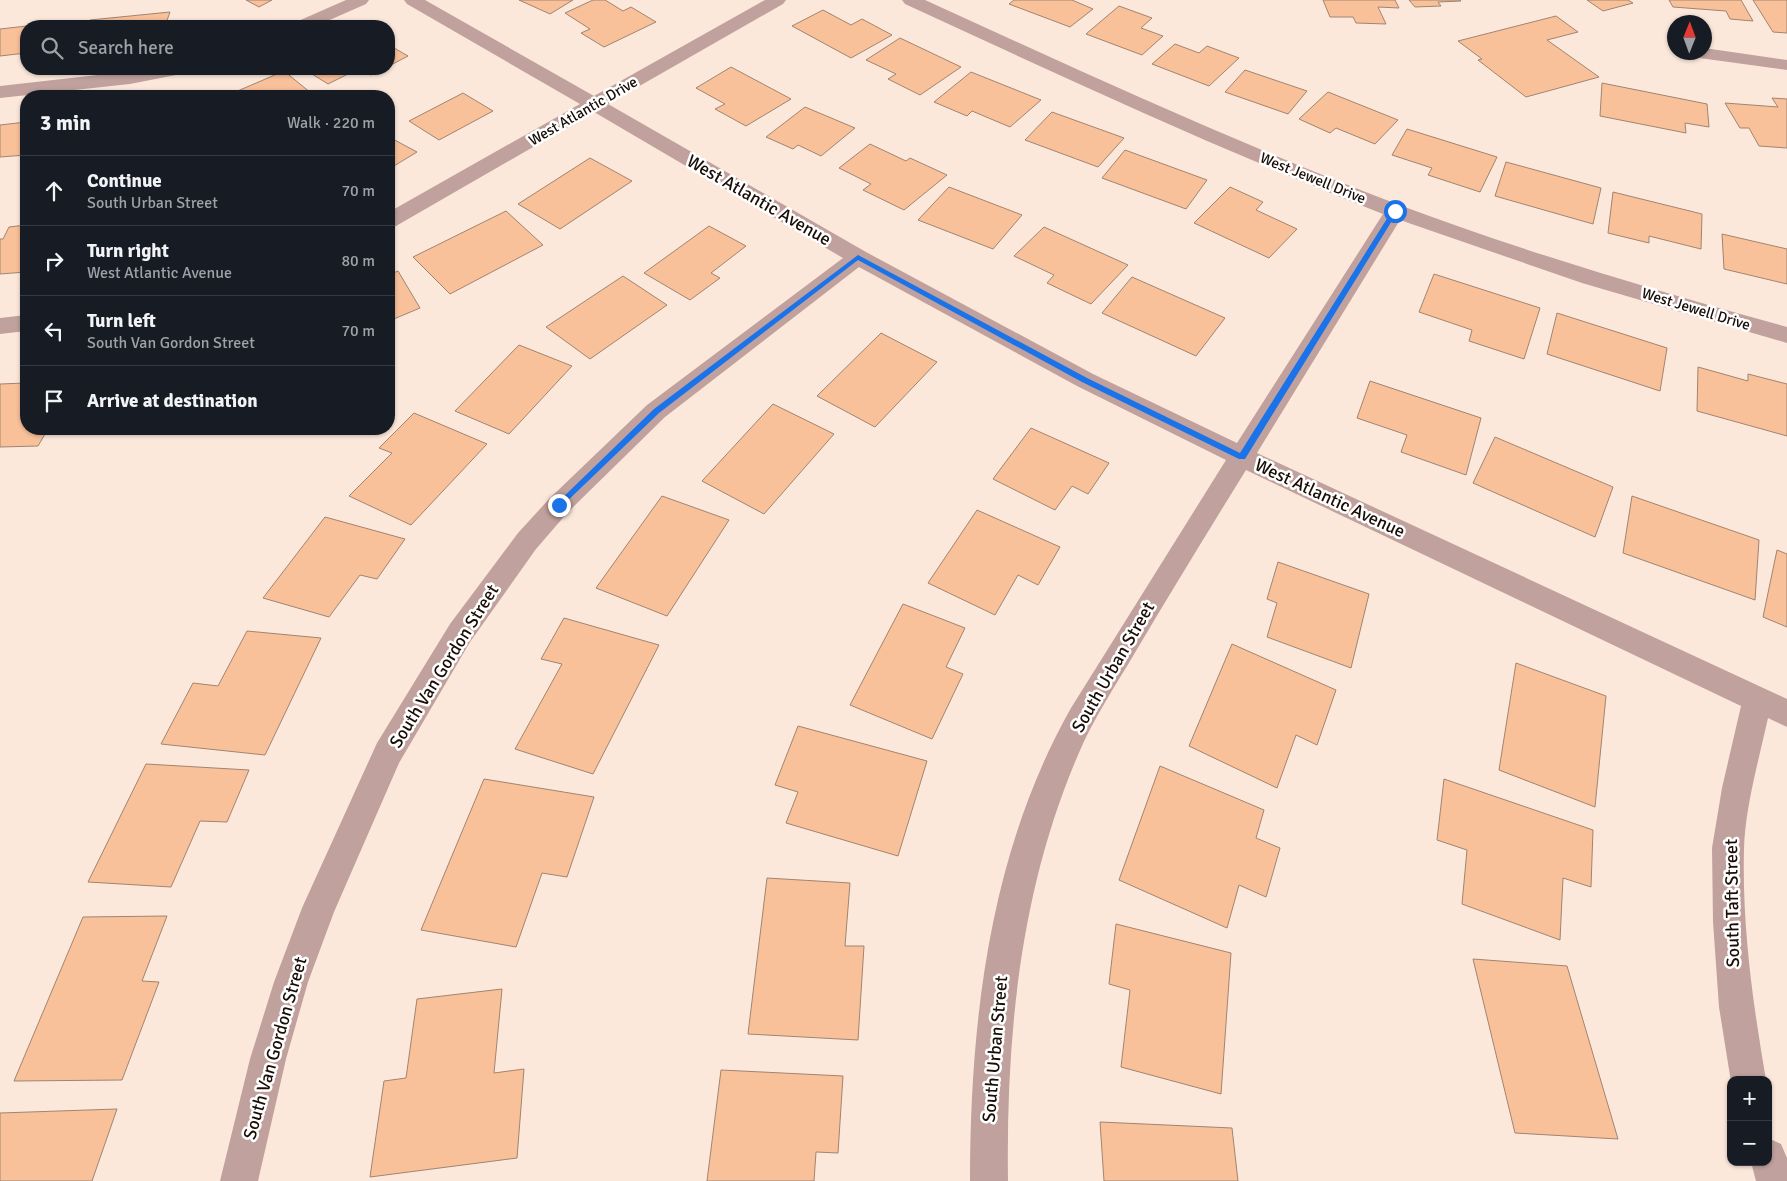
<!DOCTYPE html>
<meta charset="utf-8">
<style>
body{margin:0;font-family:Signika,sans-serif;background:#242831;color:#f1f3f6}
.controls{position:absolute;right:15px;bottom:15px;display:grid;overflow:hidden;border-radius:10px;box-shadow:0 1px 4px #0004}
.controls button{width:45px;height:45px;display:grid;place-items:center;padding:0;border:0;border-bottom:1px solid #363941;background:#171b24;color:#f1f3f6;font:25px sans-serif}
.compass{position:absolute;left:1667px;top:15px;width:45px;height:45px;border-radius:50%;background:#171b24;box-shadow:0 1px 4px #0004;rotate:1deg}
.stop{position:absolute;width:15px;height:15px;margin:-11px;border:4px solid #1a73e8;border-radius:50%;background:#fff}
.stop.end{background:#1a73e8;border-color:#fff;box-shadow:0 1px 5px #0008}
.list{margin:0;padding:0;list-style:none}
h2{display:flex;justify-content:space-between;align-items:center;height:65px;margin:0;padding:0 20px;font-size:21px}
h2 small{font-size:16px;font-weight:400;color:#9ea1a6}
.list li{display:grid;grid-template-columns:32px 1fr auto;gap:15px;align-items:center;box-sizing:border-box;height:70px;padding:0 20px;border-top:1px solid #363941}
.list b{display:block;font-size:19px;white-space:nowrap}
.list p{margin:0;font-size:16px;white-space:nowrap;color:#9ea1a6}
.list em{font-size:16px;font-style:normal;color:#9ea1a6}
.icon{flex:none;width:28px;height:28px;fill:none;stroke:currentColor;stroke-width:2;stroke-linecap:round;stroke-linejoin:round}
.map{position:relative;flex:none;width:1787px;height:1181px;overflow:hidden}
.search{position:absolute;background:#171b24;box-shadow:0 1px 4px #0004;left:20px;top:20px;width:375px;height:55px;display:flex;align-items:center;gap:12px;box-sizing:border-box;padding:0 18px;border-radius:20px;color:#9ea1a6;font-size:19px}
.panel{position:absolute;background:#171b24;box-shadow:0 1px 4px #0004;left:20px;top:90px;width:375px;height:345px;border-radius:20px}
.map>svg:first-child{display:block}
.building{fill:#f9c19a;stroke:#a18470}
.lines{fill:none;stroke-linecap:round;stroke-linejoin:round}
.minor{fill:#c0a19d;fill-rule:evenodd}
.route{fill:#1a73e8}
.labels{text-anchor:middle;stroke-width:5;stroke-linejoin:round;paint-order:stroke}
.far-street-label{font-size:15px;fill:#180e07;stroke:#fff}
.street-label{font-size:18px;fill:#180e07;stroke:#fff}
</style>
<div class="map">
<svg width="1787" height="1181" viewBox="0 0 1787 1181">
<rect width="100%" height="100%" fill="#fce8db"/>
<g class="building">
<polygon points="246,0 272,0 259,7"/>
<polygon points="519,0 573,0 550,14"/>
<polygon points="593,0 605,0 623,11 631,7 656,22 604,47 581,33 590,29 565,13"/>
<polygon points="1014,0 1072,0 1093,9 1070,27 1009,4"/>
<polygon points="1323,0 1395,0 1399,8 1378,7 1386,24 1356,23 1353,17 1330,17"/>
<polygon points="1409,0 1460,0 1461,1 1438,2 1441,6 1415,7"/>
<polygon points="1587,0 1628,0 1633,3 1603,11"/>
<polygon points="1669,0 1741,0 1753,21 1730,19 1726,11 1673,7"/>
<polygon points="1753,0 1787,0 1787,33 1773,32"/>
<polygon points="1119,6 1152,18 1141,28 1163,36 1142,55 1086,34"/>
<polygon points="823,10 851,25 862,19 892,35 851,58 792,26"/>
<polygon points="170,12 165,26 87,26 90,20"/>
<polygon points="1556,16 1578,32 1547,40 1599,77 1526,97 1478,60 1482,59 1458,41"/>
<polygon points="63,22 61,26 26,26 26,53 0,56 0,29"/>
<polygon points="900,38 961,67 920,95 888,79 896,74 866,60"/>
<polygon points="1175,44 1199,53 1207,46 1239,58 1209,86 1152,64"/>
<polygon points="389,45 408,56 389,66"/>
<polygon points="731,67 791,99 746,126 715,109 725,104 696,88"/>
<polygon points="304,69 358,69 328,84"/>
<polygon points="360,69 383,69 371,75"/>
<polygon points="1245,70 1307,91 1288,114 1225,92"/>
<polygon points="284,71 311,93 303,96 226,96"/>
<polygon points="971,72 1041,100 1010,127 972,111 967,116 934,102"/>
<polygon points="1602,83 1707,104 1709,127 1685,123 1686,133 1600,116"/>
<polygon points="1328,92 1398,120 1375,144 1336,128 1330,133 1299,119"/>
<polygon points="463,93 493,111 439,140 409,121"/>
<polygon points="1772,98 1787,99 1787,148 1759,146 1749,128 1740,128 1725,103 1778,107"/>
<polygon points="805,107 855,128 821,156 798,145 793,149 766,137"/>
<polygon points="1052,112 1124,138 1098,167 1025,140"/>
<polygon points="26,122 26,155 0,157 0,125"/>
<polygon points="1407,129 1497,157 1480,192 1428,175 1432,168 1392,155"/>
<polygon points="389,137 417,152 389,169"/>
<polygon points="870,144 906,161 910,158 947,175 904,210 863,190 871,184 839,168"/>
<polygon points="1125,150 1207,180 1186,209 1102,178"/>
<polygon points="590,158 632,181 560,229 518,204"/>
<polygon points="1506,162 1601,188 1593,224 1495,196"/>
<polygon points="949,187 1022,215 993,249 918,220"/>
<polygon points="1230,187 1263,202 1256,210 1297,229 1269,258 1194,223"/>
<polygon points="1613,192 1702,214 1701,249 1649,236 1649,243 1608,233"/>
<polygon points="506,211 543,245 450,294 413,257"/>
<polygon points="26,225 26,272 0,274 0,239 3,239 9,227"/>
<polygon points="709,226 746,246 711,273 720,278 690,300 644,273"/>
<polygon points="1044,227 1128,265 1091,304 1047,283 1054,275 1014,256"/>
<polygon points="1722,234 1787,249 1787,284 1724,269"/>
<polygon points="398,271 420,308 389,321 389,275"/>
<polygon points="1434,274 1540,308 1524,359 1469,341 1472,330 1419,312"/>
<polygon points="623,276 667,305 590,359 546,327"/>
<polygon points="1132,277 1225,318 1196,356 1102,313"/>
<polygon points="1557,313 1667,348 1660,391 1547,354"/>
<polygon points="881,333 937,362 875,427 817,396"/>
<polygon points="519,345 572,366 509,434 455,411"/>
<polygon points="1698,367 1748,381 1748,374 1787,384 1787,436 1697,411"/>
<polygon points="1370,381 1481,418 1466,475 1401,452 1407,435 1357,418"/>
<polygon points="26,383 26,409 24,413 26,413 26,429 48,429 38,446 0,447 0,384"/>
<polygon points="773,404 834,434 764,514 702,481"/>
<polygon points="414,413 487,444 411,525 349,496 392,453 379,448"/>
<polygon points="1031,428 1109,463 1088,494 1072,486 1055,510 993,479"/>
<polygon points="1495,437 1613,487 1595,537 1473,483"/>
<polygon points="662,496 729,520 667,616 596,588"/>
<polygon points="1632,496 1759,540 1755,600 1623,553"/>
<polygon points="977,510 1060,547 1038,585 1018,575 995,615 928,583"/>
<polygon points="325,517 405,539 377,579 360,575 329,617 263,598"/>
<polygon points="1777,550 1787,554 1787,627 1763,617"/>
<polygon points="1278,562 1369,594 1351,668 1267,637 1277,603 1267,599"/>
<polygon points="903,604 965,628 946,667 963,674 932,739 850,705"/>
<polygon points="564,618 659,645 593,774 515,749 562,664 541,659"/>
<polygon points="247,631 321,638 265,755 161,744 193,683 218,686"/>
<polygon points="1232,644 1336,690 1317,745 1296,735 1277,788 1189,746"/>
<polygon points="1516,663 1606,696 1595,807 1499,770"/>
<polygon points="798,726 927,761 898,856 786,823 798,792 775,785"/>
<polygon points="146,764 249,770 227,822 200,821 171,887 88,882"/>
<polygon points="1160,766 1264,810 1256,838 1280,848 1266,897 1239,885 1227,928 1119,880"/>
<polygon points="484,779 594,797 567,877 542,873 516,947 421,930"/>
<polygon points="1444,779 1593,830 1591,887 1563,878 1560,940 1462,904 1467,850 1437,840"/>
<polygon points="767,878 850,883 845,946 864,946 858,1040 748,1034"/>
<polygon points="167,916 142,981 159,982 122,1080 14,1081 83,917"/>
<polygon points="1116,924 1231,953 1221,1094 1121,1067 1130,990 1109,984"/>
<polygon points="1473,959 1567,966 1618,1139 1515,1133"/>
<polygon points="502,989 494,1073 524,1069 517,1158 370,1177 384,1081 406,1078 417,999"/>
<polygon points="721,1070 843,1076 838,1153 816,1152 814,1181 707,1181"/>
<polygon points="117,1109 92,1181 0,1181 0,1113"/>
<polygon points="1100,1122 1232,1128 1238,1181 1104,1181"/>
</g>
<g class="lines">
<g class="minor">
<polygon points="346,0 369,0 366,4 316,26 293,26 296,22"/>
<path d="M404 0H425L594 96 765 0H786L783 4 608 104 866 252 1093 374 1237 443 1383 214C1221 150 1063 77 905 4L902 0H925C1083 72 1240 145 1402 206 1528 253 1657 291 1787 327V343L1582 283 1400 220 1257 453 1787 699V727L1768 718C1759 759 1745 808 1744 849 1742 926 1753 1004 1766 1080H1731V1082L1719 1007 1713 922 1712 848 1722 788 1741 706 1246 470C1209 530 1172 590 1136 651 1116 685 1093 719 1078 755 1020 890 1006 1036 1008 1181H970C970 1020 990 851 1071 708L1226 460 1077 386 859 267 665 417 568 512 536 549 470 642 399 763 334 912 308 982 286 1059 258 1181H220L250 1059 274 982 302 908 377 743 450 624 518 533 550 498 647 405 843 258 594 112 396 226 389 228V212L580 104 407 4Z"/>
<polygon points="1704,48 1787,60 1787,70 1692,57 1686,56 1683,52 1704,52"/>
<polygon points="151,69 190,69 187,73 181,74 130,84 0,98 0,86"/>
<polygon points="26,315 26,331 0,334 0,318"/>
<polygon points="1768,1138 1781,1144 1787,1158 1787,1181 1756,1181 1751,1162 1768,1162"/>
</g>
</g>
<polygon class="route" points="1393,209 1398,211 1245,459 1239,459 1082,382 858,260 659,413 561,507 556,507 555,505 654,409 858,255 1087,378 1240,453"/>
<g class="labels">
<g class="far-street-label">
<text transform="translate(583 111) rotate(-30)" y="5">West Atlantic Drive</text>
<text transform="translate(1313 178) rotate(22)" y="5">West Jewell Drive</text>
<text transform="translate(1696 309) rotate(17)" y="5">West Jewell Drive</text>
</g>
<g class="street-label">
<text transform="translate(759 200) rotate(30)" y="6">West Atlantic Avenue</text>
<text transform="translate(1330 498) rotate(25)" y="6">West Atlantic Avenue</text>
<text transform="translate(444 666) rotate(-58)" y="6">South Van Gordon Street</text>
<text transform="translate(1113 667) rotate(-60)" y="6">South Urban Street</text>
<text transform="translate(1732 903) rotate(-91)" y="6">South Taft Street</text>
<text transform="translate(275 1048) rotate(-74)" y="6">South Van Gordon Street</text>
<text transform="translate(995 1049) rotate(-85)" y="6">South Urban Street</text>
</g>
</g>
</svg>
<div class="controls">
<button>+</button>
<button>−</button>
</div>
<svg class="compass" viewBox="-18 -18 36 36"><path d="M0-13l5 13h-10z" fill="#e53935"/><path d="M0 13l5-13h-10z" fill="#9ea1a6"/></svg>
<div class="stop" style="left:1395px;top:211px"></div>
<div class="stop end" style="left:559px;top:505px"></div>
<div class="search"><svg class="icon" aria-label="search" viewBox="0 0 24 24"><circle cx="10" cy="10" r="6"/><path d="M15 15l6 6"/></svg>Search here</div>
<section class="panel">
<h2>3 min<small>Walk · 220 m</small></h2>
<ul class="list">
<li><svg class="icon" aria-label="ahead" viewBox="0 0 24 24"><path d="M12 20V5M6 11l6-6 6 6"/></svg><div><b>Continue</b><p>South Urban Street</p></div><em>70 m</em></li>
<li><svg class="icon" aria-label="right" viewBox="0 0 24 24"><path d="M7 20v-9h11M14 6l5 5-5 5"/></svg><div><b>Turn right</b><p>West Atlantic Avenue</p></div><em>80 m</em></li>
<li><svg class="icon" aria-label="left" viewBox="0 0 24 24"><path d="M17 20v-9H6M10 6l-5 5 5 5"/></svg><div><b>Turn left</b><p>South Van Gordon Street</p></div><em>70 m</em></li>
<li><svg class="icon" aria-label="arrive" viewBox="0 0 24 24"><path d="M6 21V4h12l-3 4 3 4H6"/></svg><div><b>Arrive at destination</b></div></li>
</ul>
</section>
</div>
